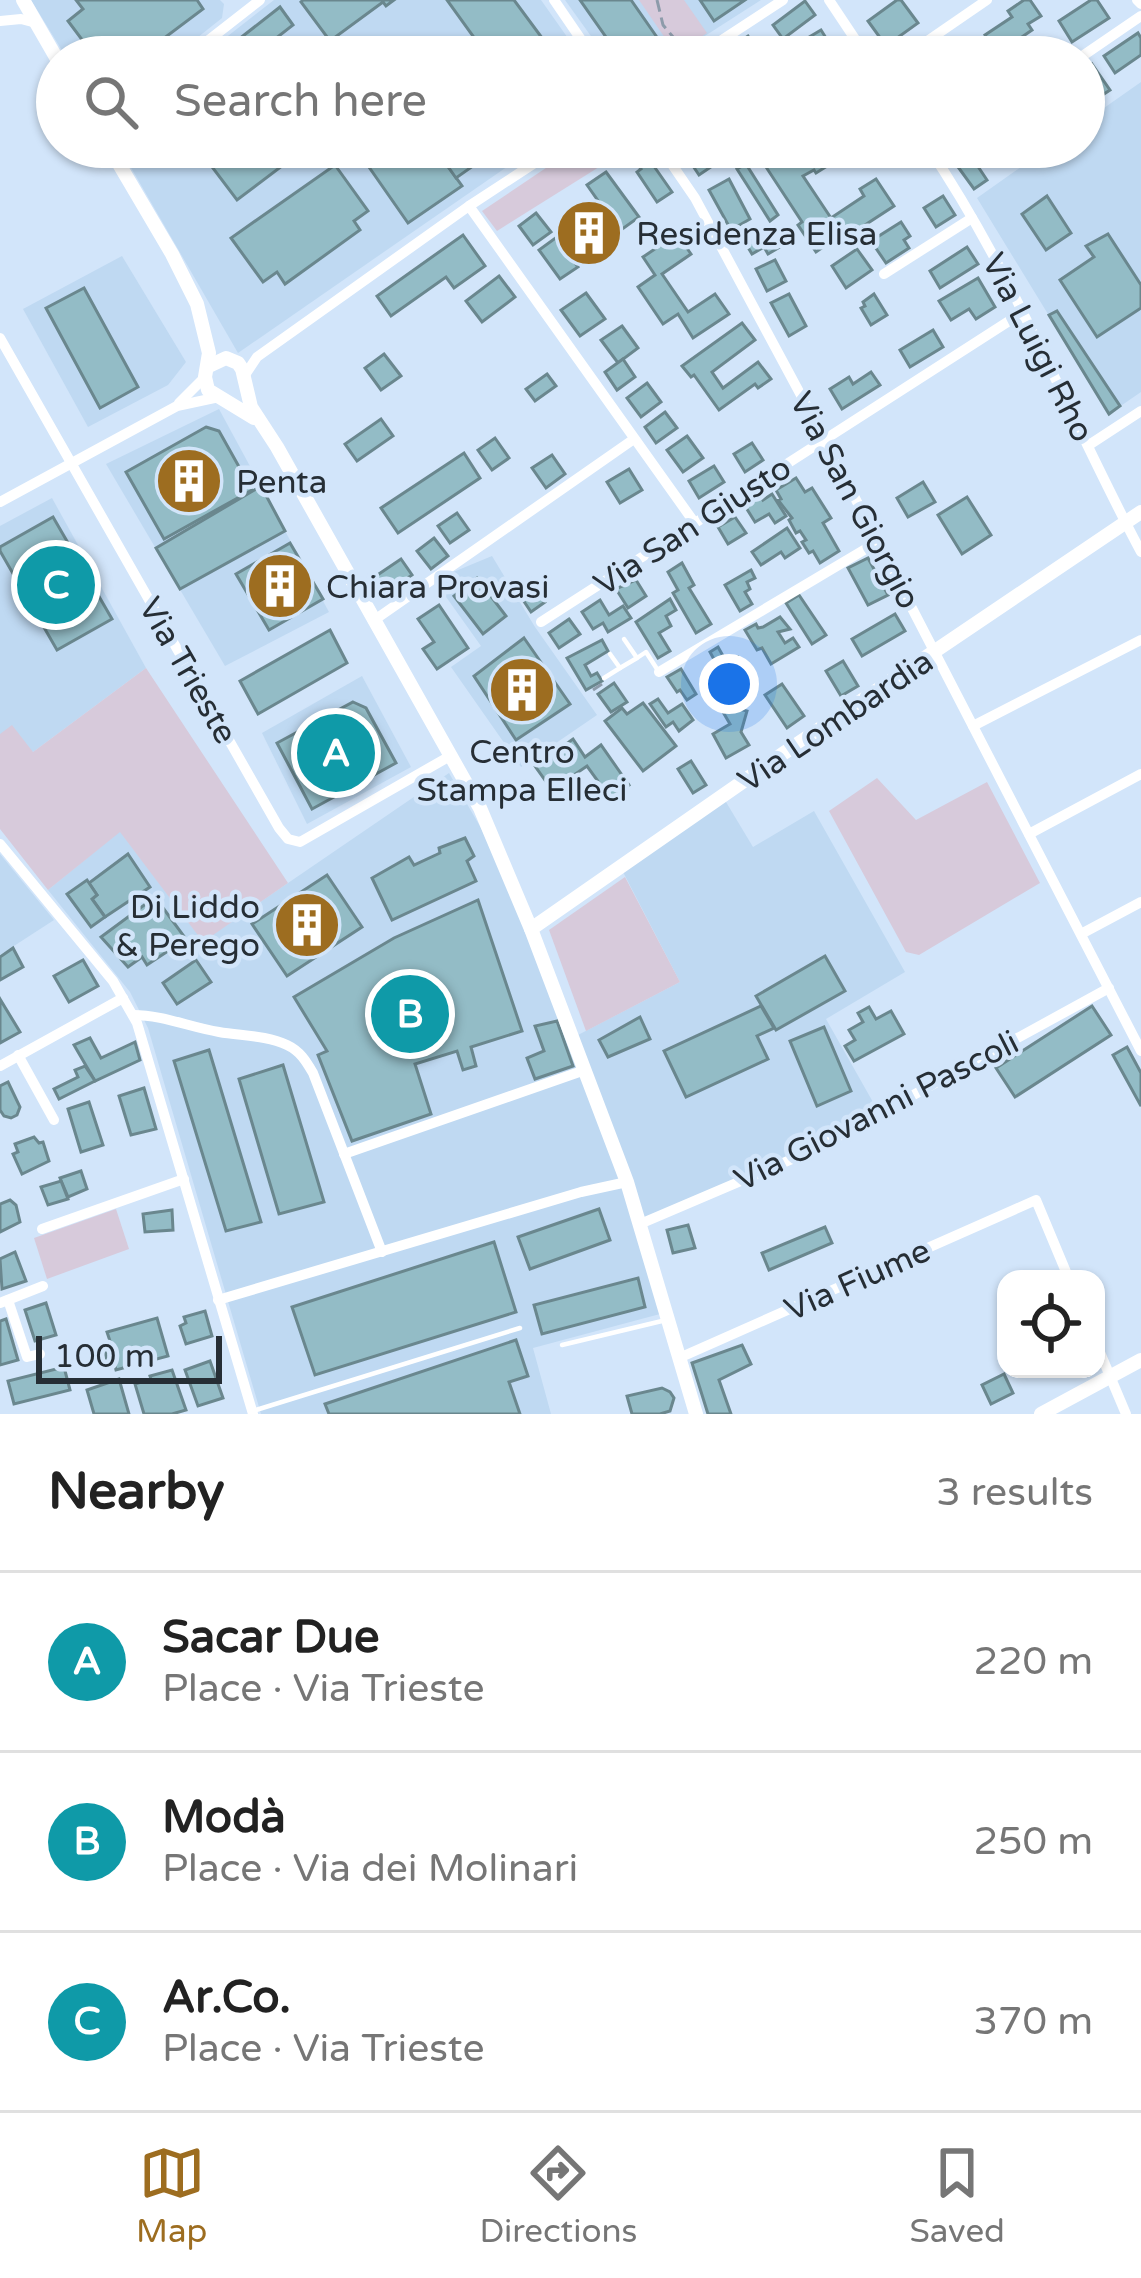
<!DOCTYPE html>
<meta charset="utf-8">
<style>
body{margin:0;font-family:"Varela Round",sans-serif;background:#f2f2f2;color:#222}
.controls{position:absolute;right:36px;bottom:36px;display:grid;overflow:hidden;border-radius:24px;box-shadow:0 3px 9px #0004}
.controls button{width:108px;height:108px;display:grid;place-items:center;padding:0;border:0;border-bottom:3px solid #e0e0e0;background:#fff;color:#222;font:60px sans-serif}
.scale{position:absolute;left:36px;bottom:30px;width:186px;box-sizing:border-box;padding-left:12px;border:6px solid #262e35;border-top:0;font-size:33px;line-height:42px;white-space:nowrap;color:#262e35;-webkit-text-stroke:9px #d2e5fa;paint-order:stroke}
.you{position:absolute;left:729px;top:684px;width:42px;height:42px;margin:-30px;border:9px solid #fff;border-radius:50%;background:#1a73e8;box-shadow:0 0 0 18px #1a73e833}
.badge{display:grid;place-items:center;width:78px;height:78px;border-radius:50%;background:#9d6d20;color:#fff;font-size:39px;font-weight:700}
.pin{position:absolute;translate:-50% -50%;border:6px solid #fff;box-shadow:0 3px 12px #0006}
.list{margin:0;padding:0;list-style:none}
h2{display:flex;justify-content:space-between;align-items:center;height:156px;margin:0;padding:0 48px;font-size:51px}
h2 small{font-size:39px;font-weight:400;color:#767676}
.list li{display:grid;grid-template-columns:78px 1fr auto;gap:36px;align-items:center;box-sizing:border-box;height:180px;padding:0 48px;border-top:3px solid #e0e0e0}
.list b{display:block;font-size:45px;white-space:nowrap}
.list p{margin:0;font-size:39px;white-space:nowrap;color:#767676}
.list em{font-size:39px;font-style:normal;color:#767676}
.icon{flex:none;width:66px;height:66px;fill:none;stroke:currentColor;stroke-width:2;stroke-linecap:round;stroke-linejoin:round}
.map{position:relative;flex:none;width:1141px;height:1414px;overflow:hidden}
.search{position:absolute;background:#fff;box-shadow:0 3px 9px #0004;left:36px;right:36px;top:36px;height:132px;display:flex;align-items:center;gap:30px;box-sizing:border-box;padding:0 42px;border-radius:66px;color:#767676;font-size:45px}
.sheet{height:696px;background:#fff}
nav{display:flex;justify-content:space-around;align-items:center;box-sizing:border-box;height:168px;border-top:3px solid #e0e0e0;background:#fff;font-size:33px;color:#767676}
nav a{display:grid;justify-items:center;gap:6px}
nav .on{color:#9d6d20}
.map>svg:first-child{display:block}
.built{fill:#bfd9f2}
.green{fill:#d7cadb}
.building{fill:#93bcc6;stroke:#6a878e;stroke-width:3}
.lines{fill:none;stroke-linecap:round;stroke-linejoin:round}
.path{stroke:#8d9baa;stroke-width:3;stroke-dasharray:12 6;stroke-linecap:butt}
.service{stroke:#fff;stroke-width:4.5}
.minor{stroke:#fff;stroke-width:10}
.tertiary{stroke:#fff;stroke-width:14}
.labels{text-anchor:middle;stroke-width:9;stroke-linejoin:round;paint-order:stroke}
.poi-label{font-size:33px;fill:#262e35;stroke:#d2e5fa;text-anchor:start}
.street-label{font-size:33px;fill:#262e35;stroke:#d2e5fa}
</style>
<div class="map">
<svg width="1141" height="1414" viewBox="0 0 1141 1414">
<rect width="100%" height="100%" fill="#d2e5fa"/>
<g class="built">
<polygon points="31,0 220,0 224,4 222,18 173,57 66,57"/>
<polygon points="274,0 541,0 570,41 550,57 201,57"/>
<polygon points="565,0 761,0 672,57 606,57"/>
<polygon points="1141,82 1141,392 1109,414 977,198 1049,147 1084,147 1084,122"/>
<polygon points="119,147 519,147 524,155 238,353"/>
<polygon points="122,256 186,362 168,385 88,427 23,309"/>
<polygon points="219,409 329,612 225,666 106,464"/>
<polygon points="52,498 146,668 33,752 0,734 0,526"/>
<polygon points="492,556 535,627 597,715 521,767 451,667 481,646 434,580"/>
<polygon points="362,676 411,767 307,824 262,733"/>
<polygon points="449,773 481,828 527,931 621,1179 660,1314 533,1348 551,1414 261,1414 148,1028 130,992 48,890 120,831 203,941"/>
<polygon points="723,797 753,847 814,811 905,972 826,1019 878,1111 809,1148 641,1222 576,1036 680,982 622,870"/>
<polygon points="0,854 54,920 0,955"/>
</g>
<g class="green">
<polygon points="639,0 684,0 707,33 676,54"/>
<polygon points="577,147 631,147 497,231 482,211"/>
<polygon points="146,668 288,883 203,942 120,832 48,890 0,829 0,734 12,725 33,752"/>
<polygon points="877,778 916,820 987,782 1040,883 919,955 906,952 829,811"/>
<polygon points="625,877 680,982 586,1031 549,930"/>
<polygon points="116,1209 129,1249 47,1279 34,1238"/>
</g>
<g class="building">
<polygon points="76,0 197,0 203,9 139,57 95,57 68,21 83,9"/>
<polygon points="303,0 394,0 386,6 383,2 330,41 301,2"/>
<polygon points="447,0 514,0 548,46 533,57 488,57"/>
<polygon points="580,0 631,0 661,43 640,57 620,57"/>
<polygon points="700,0 745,0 714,21"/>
<polygon points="897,0 901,0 918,23 886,46 868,21"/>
<polygon points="1024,0 1030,0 1041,16 1028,24 1032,30 997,54 985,35 1012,17 1008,11"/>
<polygon points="1091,0 1097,0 1109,18 1072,42 1059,21"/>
<polygon points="805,1 815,15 783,39 773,25"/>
<polygon points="280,7 293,25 252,57 216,57"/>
<polygon points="821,30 831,46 813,57 787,57 784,52"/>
<polygon points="1138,33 1141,38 1141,55 1115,73 1104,56"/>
<polygon points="748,36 761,55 734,57 729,49"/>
<polygon points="1092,64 1110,90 1084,107 1084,70"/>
<polygon points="197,147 307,147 237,200"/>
<polygon points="355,147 434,147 462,186 408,223"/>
<polygon points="437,147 485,147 490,154 456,178 435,148"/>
<polygon points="644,147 654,160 651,162 672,192 657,202 637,172 641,169 631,155"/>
<polygon points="809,147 858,147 862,153 845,165 840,158 816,173 814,170 803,176 831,218 864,196 860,189 876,179 894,206 842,240 839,236 816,252 798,225 802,222 766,167 789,151 793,157"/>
<polygon points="713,148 721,160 699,175 691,163"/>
<polygon points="967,150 987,180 974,189 953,160"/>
<polygon points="746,164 778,215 770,221 737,169"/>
<polygon points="335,165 368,211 354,221 360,230 285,284 277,272 263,282 231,238"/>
<polygon points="606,172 639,217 575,263 578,267 560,279 539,250 601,205 587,185"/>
<polygon points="729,179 750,219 731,230 709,190"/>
<polygon points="943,196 955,215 936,227 924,208"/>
<polygon points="1047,196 1071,233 1046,250 1022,214"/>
<polygon points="536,213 551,232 533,245 519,226"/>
<polygon points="901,222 910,236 904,240 909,248 886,263 871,241"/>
<polygon points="776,227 785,244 768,254 764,247 752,254 746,244"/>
<polygon points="677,234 691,254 662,274 688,312 715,294 729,314 693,338 678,314 663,324 638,287 655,275 643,257"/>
<polygon points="1108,234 1141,285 1141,308 1097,337 1060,280 1094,257 1086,246"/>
<polygon points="463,235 485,266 454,288 446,277 391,316 377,296"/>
<polygon points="967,247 978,264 940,288 930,271"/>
<polygon points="857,249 872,270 846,288 832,266"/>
<polygon points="775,260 786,281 767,291 756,269"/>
<polygon points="499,276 515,297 482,322 466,301"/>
<polygon points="978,278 995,307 976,319 969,309 951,320 939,301"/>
<polygon points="84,288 138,387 100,408 46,308"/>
<polygon points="586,293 605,319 580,336 561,310"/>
<polygon points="789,294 806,326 789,336 771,303"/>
<polygon points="874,294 887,315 871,325 861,308 865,306 863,302"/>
<polygon points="1057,311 1120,406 1109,414 1049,315"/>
<polygon points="742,323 755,340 712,372 723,388 758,362 771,379 758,388 755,384 719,410 694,375 691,377 682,366"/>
<polygon points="622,326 638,348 618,363 601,340"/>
<polygon points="933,330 943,347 910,367 900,350"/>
<polygon points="384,354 401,376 381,390 365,368"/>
<polygon points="623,359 635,377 617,390 605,372"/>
<polygon points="871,372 880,385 842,409 830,389 849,377 853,384"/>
<polygon points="547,374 556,386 535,401 526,389"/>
<polygon points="647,383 661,402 641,417 627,398"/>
<polygon points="665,412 677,428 656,443 645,427"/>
<polygon points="381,419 393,436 357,461 345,444"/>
<polygon points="206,427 219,431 252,490 164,539 126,472"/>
<polygon points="687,436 703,458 683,472 667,450"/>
<polygon points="495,438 509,458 492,470 478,450"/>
<polygon points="752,443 763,460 745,472 734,454"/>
<polygon points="464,453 480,478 398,533 381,508"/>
<polygon points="552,455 565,474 546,488 532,468"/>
<polygon points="714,466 724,482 699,498 689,481"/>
<polygon points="629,469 642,490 620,503 607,482"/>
<polygon points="796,478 805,492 812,488 831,518 823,523 839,551 820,563 813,551 809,553 802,542 806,540 800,531 796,533 789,520 792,518 778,500 781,499 776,490"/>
<polygon points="923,482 935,502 908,517 897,498"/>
<polygon points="261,486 285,531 180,589 156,548"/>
<polygon points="772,494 786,516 775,523 769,514 755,522 745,506 761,496 763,500"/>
<polygon points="967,497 991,535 962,554 938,515"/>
<polygon points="457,513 469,530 450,543 438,526"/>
<polygon points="53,517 112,619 57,650 0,551 0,547"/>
<polygon points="735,517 746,533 728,544 718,527"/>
<polygon points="787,528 800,548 785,558 781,552 761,565 752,552"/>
<polygon points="434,538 448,556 431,569 417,551"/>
<polygon points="290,543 323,599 269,630 236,574"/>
<polygon points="868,558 888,595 868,605 848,568"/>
<polygon points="401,559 412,575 384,595 373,578"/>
<polygon points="682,563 694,585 689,588 711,624 696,633 673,593 678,590 668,572"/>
<polygon points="751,570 755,578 747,582 750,589 745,592 752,604 740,611 725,585"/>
<polygon points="477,578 506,616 483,634 454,596"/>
<polygon points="636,580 646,596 628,608 616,589"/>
<polygon points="534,584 545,602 531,612 519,594"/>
<polygon points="799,595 826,635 812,644 786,603"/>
<polygon points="670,599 676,610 666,616 671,626 659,633 670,651 658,658 636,622"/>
<polygon points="600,600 609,615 623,606 631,618 608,632 603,623 593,629 582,612"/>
<polygon points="439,605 468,648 437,669 423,649 434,642 418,619"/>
<polygon points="895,614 905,631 862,656 852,639"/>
<polygon points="780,617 790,629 778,632 785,643 793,638 799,647 771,664 762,648 757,650 745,630 756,624 758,628 763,627"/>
<polygon points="569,619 580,634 559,648 549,633"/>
<polygon points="330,630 347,663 258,714 240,681"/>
<polygon points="524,638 570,704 516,740 474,676"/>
<polygon points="602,640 608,651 585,665 591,676 597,673 602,681 586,690 567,658"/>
<polygon points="718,647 727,663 738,657 744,667 724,678 710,652"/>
<polygon points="843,661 858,686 841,696 826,671"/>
<polygon points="681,669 696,694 687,700 680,690 677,692 667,677"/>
<polygon points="614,683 627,702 611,712 598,694"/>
<polygon points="782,684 804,716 787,728 765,695"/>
<polygon points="658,699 668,713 682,704 693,720 679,731 673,722 666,727 650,704"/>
<polygon points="353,702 366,708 396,763 312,809 277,743"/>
<polygon points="643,703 676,746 643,771 605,721 622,708 627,714"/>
<polygon points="732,707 747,711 741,732 749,745 726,758 713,734 730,724 723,712"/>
<polygon points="573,739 585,757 601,745 629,785 610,798 587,766 552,790 535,766"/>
<polygon points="691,761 706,785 693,793 678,769"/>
<polygon points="465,838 474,856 467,861 476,881 392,920 372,878 409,857 414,865 440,853 439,848"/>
<polygon points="128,854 150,887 105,917 92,899 97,895 89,883"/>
<polygon points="327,875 362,927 287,976 252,924"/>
<polygon points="87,880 97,895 92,899 105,917 91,927 67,894"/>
<polygon points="155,897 186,939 147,965 142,957 128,967 101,937"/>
<polygon points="478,900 522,1031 471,1047 476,1066 463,1070 457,1051 415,1064 431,1114 352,1141 318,1055 327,1051 294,997 394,938"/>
<polygon points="13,948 23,967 0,980 0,957"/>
<polygon points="825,956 845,991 776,1030 756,996"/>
<polygon points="83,960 98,986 69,1002 54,976"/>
<polygon points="196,960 211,982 177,1004 163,983"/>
<polygon points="0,999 20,1032 0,1043"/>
<polygon points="761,1006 774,1028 757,1036 768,1059 686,1097 664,1051"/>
<polygon points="1092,1006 1111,1035 1015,1097 996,1068"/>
<polygon points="869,1007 876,1019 891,1011 904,1034 854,1061 845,1046 855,1040 849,1030 863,1022 858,1013"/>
<polygon points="640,1017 650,1039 608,1057 599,1040"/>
<polygon points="557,1021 573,1066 535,1079 527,1058 544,1051 535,1026"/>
<polygon points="824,1027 851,1091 817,1106 790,1041"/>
<polygon points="90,1038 101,1058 135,1042 140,1060 95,1081 74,1045"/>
<polygon points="1127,1047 1141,1073 1141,1106 1113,1055"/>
<polygon points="209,1050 261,1222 226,1231 174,1061"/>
<polygon points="283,1065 324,1202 279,1214 239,1079"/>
<polygon points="85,1066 95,1081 59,1099 54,1089 78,1077 75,1070"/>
<polygon points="8,1082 20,1107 17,1115 11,1118 4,1116 0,1110 0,1086"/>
<polygon points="144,1088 156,1129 131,1135 119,1096"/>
<polygon points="89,1102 103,1145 81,1152 68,1109"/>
<polygon points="34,1137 39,1143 43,1142 49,1161 22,1174 13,1154 18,1152 15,1144"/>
<polygon points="81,1171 87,1189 68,1197 60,1178"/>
<polygon points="61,1181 68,1199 48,1205 41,1187"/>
<polygon points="10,1200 16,1205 20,1222 0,1232 0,1204"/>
<polygon points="599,1209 610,1240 530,1269 518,1237"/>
<polygon points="172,1210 173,1230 145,1232 143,1214"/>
<polygon points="688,1225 695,1248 673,1253 667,1230"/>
<polygon points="825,1227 832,1243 769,1270 762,1253"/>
<polygon points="494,1242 516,1312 315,1375 292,1307"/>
<polygon points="15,1252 26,1281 2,1289 0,1259"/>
<polygon points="638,1278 645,1307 542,1334 534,1305"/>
<polygon points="46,1303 56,1335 35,1341 25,1310"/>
<polygon points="205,1311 212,1336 186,1344 180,1326 186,1323 184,1317"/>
<polygon points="157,1318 168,1356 116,1370 113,1359 107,1360 105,1353 113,1350 107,1332"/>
<polygon points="6,1319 18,1360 0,1365 0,1321"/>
<polygon points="516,1340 528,1376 509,1382 520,1414 329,1414 325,1404"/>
<polygon points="742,1345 751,1364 719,1380 731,1414 708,1414 692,1363"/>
<polygon points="210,1361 223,1398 198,1406 185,1370"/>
<polygon points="64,1367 70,1390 14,1404 8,1381"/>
<polygon points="172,1370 186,1410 172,1414 144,1414 135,1384 151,1379 150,1376"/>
<polygon points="1004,1374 1013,1393 991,1404 982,1385"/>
<polygon points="119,1379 129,1414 94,1414 87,1390"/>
<polygon points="662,1388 670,1392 674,1398 670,1411 660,1414 632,1414 627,1396"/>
</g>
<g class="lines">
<g class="path">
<polyline points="657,0 663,25 684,50"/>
<polyline points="412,49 437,46 448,57"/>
<polyline points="512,147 519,157"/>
<polyline points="593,690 602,684"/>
</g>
<g class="service">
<polyline points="624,639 637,658 646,652 657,669"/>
<polyline points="610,654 620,668 637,658"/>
<polyline points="604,678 620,668"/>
<polyline points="562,1345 662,1321"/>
<polyline points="256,1410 520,1328"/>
</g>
<g class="minor">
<polyline points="554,0 593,57"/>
<polyline points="829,0 867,57"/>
<polyline points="1137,0 1141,4"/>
<polyline points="0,21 21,19 36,23"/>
<polyline points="187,57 260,0"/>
<polyline points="696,57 783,0"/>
<polyline points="834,57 857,42"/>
<polyline points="904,57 987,0"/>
<polyline points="1081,57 1141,16"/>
<polyline points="660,147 695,198 825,440 1141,1051"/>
<path d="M928 147C1014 274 1069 417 1141 552"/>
<polyline points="469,206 694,522"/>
<polyline points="884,274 972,218"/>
<polyline points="0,338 279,828 288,839 300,842 450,756"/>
<polyline points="245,375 257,357 469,206 559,147"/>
<polyline points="179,403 205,377"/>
<polyline points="1089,445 1141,411"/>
<polyline points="0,502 177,406 219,397"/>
<polyline points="373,621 634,439"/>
<polyline points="541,622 1023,312"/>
<polyline points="659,672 879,541"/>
<polyline points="973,726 1141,640"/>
<polyline points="1029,834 1141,774"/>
<polyline points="0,844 113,981 137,1023 253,1414"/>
<polyline points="1081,934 1141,902"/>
<path d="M133 1015C163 1015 189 1027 219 1032 241 1036 266 1035 287 1045 300 1051 306 1061 313 1073L382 1252"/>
<polyline points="18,1055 54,1120"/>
<polyline points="0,1066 123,998"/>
<polyline points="344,1154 585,1070"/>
<polyline points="640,1224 811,1151 1109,988"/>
<polyline points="42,1229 184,1179"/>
<polyline points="8,1300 27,1357 40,1354"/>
<polyline points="218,1300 581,1192 627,1182"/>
<polyline points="0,1303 43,1286"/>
<polyline points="1096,1343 1126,1414"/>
<polyline points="679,1358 1036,1200 1069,1279"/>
</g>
<g class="tertiary">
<polyline points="23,0 57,59"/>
<polyline points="109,147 172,254 197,304 209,353 205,377 208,390 254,418"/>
<polyline points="209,366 226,358 238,363 242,369 251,407 277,447 480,808 531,929 627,1182 696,1414"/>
<polyline points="531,929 784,753 1141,512"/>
<polyline points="1041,1414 1141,1360"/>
</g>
</g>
<defs>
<g id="building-disc" transform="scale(3.45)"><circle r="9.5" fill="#9d6d20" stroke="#d2e5fa"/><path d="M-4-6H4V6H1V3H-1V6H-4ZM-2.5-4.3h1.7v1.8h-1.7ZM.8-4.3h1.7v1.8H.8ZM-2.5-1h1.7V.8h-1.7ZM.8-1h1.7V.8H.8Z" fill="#fff"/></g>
</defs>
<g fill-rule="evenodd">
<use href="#building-disc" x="589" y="233"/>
<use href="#building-disc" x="189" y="481"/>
<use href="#building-disc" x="280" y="586"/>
<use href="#building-disc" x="522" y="690"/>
<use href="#building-disc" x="307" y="925"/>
</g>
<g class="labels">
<g class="poi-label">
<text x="636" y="245">Residenza Elisa</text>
<text x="236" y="493">Penta</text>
<text x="326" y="598">Chiara Provasi</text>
<text x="522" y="763" text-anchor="middle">Centro<tspan x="522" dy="38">Stampa Elleci</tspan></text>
<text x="260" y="918" text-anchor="end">Di Liddo<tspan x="260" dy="38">&amp; Perego</tspan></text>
</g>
<g class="street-label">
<text transform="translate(1039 347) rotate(63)" y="12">Via Luigi Rho</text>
<text transform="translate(856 500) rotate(62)" y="12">Via San Giorgio</text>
<text transform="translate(692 525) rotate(-33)" y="12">Via San Giusto</text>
<text transform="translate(189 670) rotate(60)" y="12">Via Trieste</text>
<text transform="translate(835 720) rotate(-34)" y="12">Via Lombardia</text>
<text transform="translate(876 1110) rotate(-27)" y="12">Via Giovanni Pascoli</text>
<text transform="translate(857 1279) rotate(-24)" y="12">Via Fiume</text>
</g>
</g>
</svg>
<div class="controls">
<button><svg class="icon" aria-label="locate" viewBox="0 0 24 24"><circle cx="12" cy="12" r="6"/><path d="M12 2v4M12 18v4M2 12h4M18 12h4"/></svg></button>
</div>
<div class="scale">100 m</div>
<div class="you"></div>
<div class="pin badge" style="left:336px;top:753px;background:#0f9aa8">A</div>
<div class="pin badge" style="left:410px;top:1014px;background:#0f9aa8">B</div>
<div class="pin badge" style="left:56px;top:585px;background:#0f9aa8">C</div>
<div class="search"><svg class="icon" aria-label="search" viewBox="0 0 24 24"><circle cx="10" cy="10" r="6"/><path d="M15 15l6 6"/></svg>Search here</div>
</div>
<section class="sheet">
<h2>Nearby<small>3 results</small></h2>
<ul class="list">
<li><span class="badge" style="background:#0f9aa8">A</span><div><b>Sacar Due</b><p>Place · Via Trieste</p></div><em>220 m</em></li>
<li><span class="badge" style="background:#0f9aa8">B</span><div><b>Modà</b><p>Place · Via dei Molinari</p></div><em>250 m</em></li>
<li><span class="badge" style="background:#0f9aa8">C</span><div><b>Ar.Co.</b><p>Place · Via Trieste</p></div><em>370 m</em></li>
</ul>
</section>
<nav>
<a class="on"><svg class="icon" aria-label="map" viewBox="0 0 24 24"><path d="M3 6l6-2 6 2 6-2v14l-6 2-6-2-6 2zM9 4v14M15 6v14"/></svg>Map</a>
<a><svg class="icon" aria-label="directions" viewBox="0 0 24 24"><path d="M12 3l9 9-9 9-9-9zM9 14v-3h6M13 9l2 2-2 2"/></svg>Directions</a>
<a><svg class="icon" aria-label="saved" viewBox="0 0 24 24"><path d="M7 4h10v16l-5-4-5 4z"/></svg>Saved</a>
</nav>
